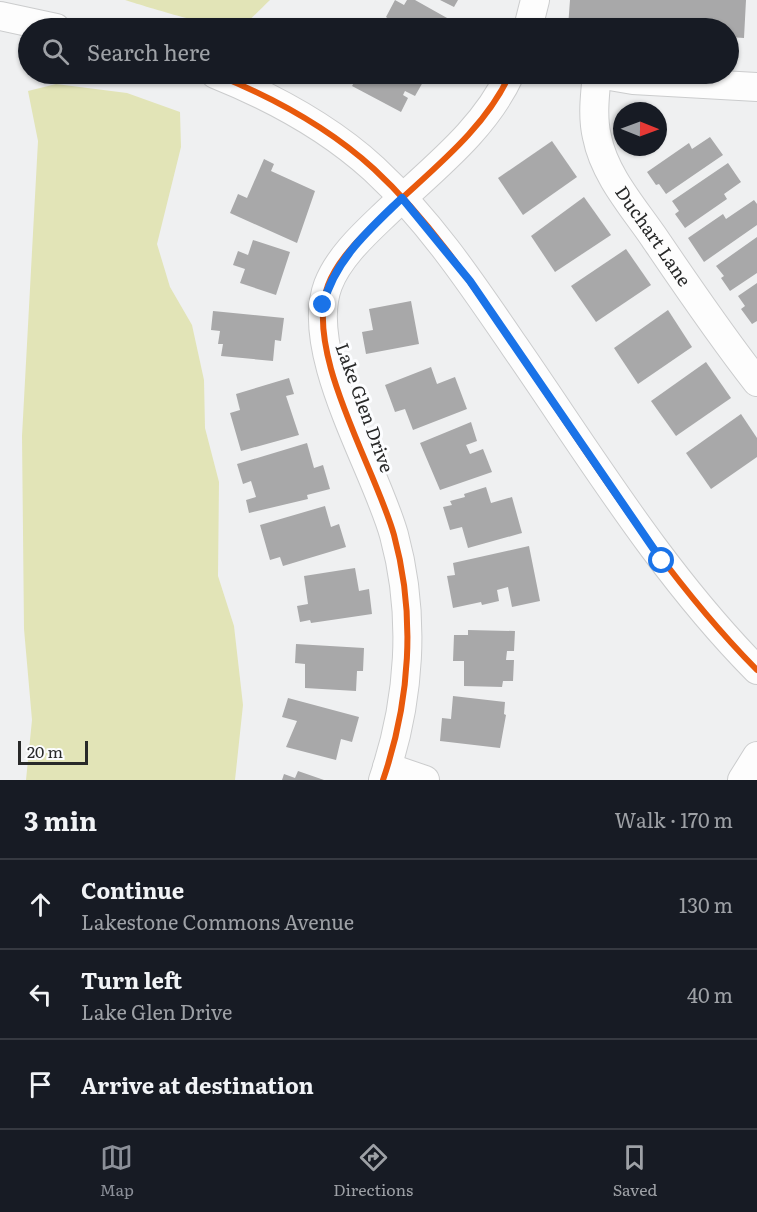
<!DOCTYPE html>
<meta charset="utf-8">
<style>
body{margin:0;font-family:Literata,serif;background:#20242c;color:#f1f3f6}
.compass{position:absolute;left:613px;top:102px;width:54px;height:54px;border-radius:50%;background:#171b24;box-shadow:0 2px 4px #0004;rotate:91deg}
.scale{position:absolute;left:18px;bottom:15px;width:70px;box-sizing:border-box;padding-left:6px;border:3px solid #282929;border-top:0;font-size:16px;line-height:21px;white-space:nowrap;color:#282929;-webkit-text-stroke:4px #fcfdff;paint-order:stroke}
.stop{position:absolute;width:18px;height:18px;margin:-14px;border:4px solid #1a73e8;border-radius:50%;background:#fff}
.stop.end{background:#1a73e8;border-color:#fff;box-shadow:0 2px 6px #0008}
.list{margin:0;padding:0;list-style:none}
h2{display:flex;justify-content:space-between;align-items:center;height:78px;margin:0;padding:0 24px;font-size:26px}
h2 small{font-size:20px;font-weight:400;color:#9ea1a6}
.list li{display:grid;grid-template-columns:39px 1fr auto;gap:18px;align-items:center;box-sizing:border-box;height:90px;padding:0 24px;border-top:2px solid #363941}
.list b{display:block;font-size:22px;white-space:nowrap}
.list p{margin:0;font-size:20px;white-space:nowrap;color:#9ea1a6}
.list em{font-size:20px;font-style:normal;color:#9ea1a6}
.icon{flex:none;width:33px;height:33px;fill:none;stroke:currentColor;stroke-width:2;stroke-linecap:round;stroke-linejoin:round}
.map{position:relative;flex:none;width:757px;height:780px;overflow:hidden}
.search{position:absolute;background:#171b24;box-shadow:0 2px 4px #0004;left:18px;right:18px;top:18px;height:66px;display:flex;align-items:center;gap:15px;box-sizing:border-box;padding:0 21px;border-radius:33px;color:#9ea1a6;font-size:22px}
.sheet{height:348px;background:#171b24}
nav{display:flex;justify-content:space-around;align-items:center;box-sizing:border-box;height:84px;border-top:2px solid #363941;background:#171b24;font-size:16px;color:#9ea1a6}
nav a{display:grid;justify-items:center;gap:3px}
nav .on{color:#8c9099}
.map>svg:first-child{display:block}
.green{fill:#e2e4b7}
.building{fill:#a8a8a9}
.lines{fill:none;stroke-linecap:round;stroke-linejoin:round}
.minor-casing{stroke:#cbcccd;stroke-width:30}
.minor{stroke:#fdfdfd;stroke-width:28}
.cycleway-casing{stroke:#fcfdff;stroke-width:10}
.cycleway{stroke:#e8590c;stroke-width:6}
.route{stroke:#1a73e8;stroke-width:8}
.labels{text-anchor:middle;stroke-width:6;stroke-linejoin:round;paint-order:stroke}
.street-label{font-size:18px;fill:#282929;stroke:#fcfdff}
</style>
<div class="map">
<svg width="757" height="780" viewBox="0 0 757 780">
<rect width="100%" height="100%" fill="#eff0f1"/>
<g class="green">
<path d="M125 0H270C261 8 249 23 238 27 224 31 144 6 125 0Z"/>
<polygon points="56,84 127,93 180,112 181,147 157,244 170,287 192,325 204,380 205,428 219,482 218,576 234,626 243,705 235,780 26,780 32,720 24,629 22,436 38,141 28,91"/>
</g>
<g class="building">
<polygon points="395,0 404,5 407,0 415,0 456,23 453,28 385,28 390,20 386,17"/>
<polygon points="440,0 458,0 454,7"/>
<polygon points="570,0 746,0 744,38 728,37 728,28 568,27"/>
<polygon points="359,74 424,74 427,75 415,96 405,91 403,95 408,98 401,112 352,86"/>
<polygon points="710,137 723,155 666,194 659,184 656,185 647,172 689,143 692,149"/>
<polygon points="552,141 577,177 523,215 498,178"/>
<polygon points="264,159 274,164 271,171 315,191 297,243 230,213 238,194 247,198"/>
<polygon points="728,163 741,182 724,194 727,199 685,228 675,214 679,211 672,201"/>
<polygon points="584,197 611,235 555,272 531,236"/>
<polygon points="754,200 757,204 757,225 704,262 688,238 723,214 726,219"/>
<polygon points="757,237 757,273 730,291 721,278 724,276 716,266"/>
<polygon points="253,240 290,252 276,295 240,283 245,269 233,265 238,251 248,255"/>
<polygon points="626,249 651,285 596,322 571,286"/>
<polygon points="757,283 757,321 752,324 741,309 745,306 738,296"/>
<polygon points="411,301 419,344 366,354 362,332 373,330 369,309"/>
<polygon points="668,310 692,347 638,384 614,348"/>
<polygon points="213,311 284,318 281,341 275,340 273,361 221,356 223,344 218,344 220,331 211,330"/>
<polygon points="706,362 731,398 676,436 651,401"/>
<polygon points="431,367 437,384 455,377 467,409 413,430 405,409 395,412 385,385"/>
<polygon points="289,378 294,394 286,396 299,435 241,451 230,413 240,410 236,394"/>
<polygon points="741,414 757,438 757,457 711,489 686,453"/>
<polygon points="471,422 477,441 466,445 470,454 483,449 492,472 440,490 420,443"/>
<polygon points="307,443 314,468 323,465 330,489 307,495 308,499 249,513 246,500 256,497 251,481 243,484 237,464"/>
<polygon points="486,487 491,503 512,497 522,533 468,548 462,527 450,530 443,507 452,505 450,501 465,497 464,494"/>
<polygon points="325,506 331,527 339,524 346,547 283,566 280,557 270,560 260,525"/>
<polygon points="529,546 540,601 512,607 508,587 497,590 499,601 482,605 481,602 453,608 447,576 455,575 453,563"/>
<polygon points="355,568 359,591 369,589 372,614 311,623 310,620 300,622 297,606 308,604 304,576"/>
<polygon points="468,630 515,631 514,651 507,651 506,660 514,660 513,681 503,681 502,687 464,686 464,661 453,661 454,635 468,635"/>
<polygon points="296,644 364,648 363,671 357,671 356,691 305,688 305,664 295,663"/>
<polygon points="453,696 505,702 504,714 506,715 500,748 440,741 442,718 451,719"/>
<polygon points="288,698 359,717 352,742 341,739 336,760 286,747 297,721 282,717"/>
<polygon points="298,771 324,780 282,780 284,774 295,778"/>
</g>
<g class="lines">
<g class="minor-casing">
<g id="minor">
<polyline points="0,16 56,28"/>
<polyline points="528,28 535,0"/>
<path d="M215 74C272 97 328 127 374 169 430 221 472 284 515 347 591 457 662 574 757 670"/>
<path id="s1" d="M597 74C595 94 592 117 597 137 604 174 633 207 653 236 687 286 720 335 757 382"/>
<polyline points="598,74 633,80 757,87"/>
<polyline points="387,767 425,780"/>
<path d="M383 780C410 701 416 616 394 535 375 467 303 352 328 285 338 259 361 237 381 218 427 173 483 133 510 74"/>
<polyline points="742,780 757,756"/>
</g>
</g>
<use href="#minor" class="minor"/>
<g class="cycleway-casing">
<g id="cycleway">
<path d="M215 74C272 97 328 127 374 169 430 221 472 284 515 347 591 457 662 574 757 670"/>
<path d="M383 780C410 701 416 616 394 535 375 467 303 352 328 285 338 259 361 237 381 218 427 173 483 133 510 74"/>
</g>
</g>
<use href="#cycleway" class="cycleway"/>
</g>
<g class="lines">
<path class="route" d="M323 305C335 259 369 230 402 198L470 281 662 561"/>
</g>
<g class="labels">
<g class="street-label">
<text dy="6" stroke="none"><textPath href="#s1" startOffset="178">Duchart Lane</textPath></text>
<text transform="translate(364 408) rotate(70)" y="6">Lake Glen Drive</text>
</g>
</g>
</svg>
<svg class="compass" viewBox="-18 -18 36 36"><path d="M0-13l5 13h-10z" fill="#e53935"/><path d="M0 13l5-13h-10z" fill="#9ea1a6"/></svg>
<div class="scale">20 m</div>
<div class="stop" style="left:662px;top:561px"></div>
<div class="stop end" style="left:323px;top:305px"></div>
<div class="search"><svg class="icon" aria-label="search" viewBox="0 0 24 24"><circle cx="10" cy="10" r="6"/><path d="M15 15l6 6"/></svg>Search here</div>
</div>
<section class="sheet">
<h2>3 min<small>Walk · 170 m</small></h2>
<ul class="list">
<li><svg class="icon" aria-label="ahead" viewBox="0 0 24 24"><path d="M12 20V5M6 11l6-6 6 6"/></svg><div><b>Continue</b><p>Lakestone Commons Avenue</p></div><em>130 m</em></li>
<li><svg class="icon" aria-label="left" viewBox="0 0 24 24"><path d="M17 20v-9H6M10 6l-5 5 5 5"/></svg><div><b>Turn left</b><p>Lake Glen Drive</p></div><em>40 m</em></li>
<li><svg class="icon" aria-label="arrive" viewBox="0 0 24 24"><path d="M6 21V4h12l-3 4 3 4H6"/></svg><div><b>Arrive at destination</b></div></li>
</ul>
</section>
<nav>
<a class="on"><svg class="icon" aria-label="map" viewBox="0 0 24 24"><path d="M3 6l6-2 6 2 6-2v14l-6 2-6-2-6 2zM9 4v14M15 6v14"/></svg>Map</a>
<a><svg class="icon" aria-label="directions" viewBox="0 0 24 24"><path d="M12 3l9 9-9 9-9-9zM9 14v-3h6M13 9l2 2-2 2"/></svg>Directions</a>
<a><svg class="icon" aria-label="saved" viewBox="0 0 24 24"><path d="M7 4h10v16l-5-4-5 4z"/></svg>Saved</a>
</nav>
